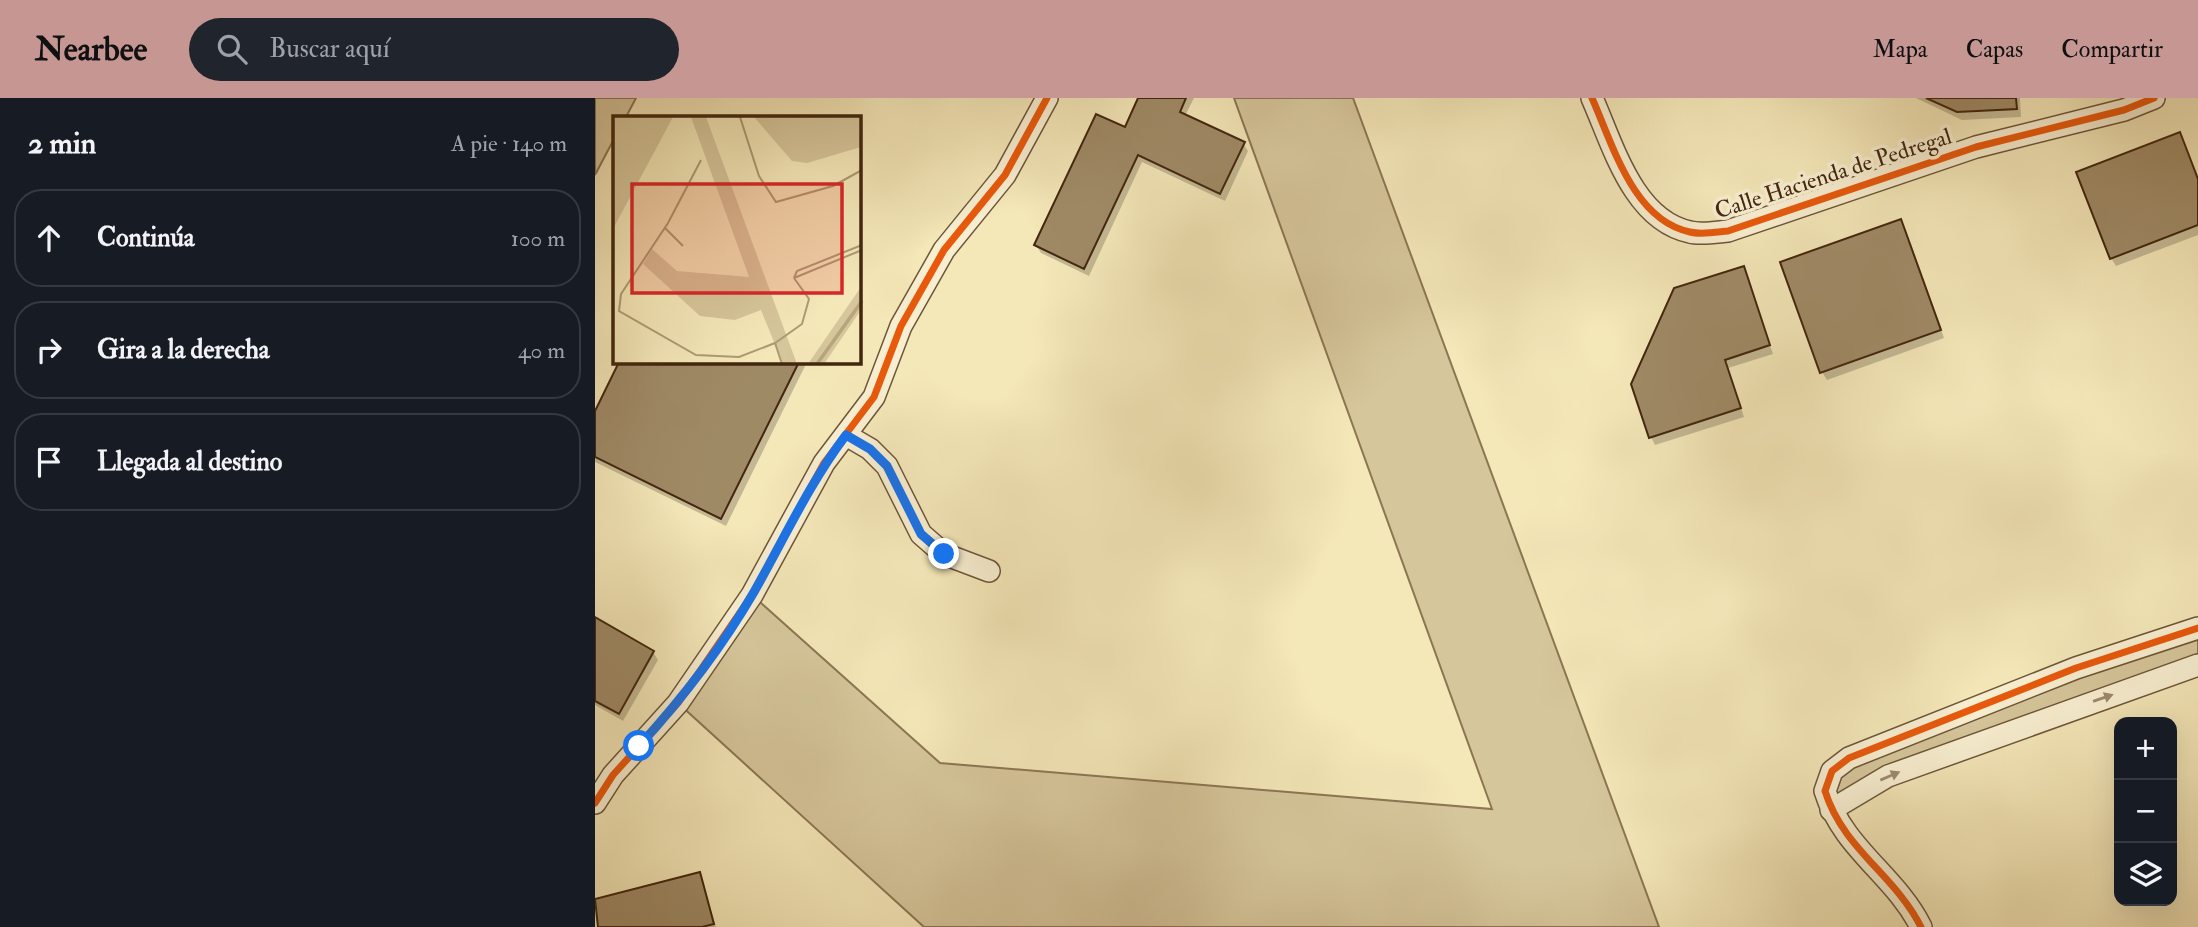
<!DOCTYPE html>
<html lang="es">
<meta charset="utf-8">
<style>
body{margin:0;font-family:"IM FELL Double Pica",serif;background:#20242c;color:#f1f3f6}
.controls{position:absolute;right:21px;bottom:21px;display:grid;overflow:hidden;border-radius:14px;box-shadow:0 7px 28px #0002}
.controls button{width:63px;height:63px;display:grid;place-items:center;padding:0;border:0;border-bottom:2px solid #363941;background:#171b24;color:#f1f3f6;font:35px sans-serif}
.stop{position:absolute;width:21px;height:21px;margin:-16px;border:5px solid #1a73e8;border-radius:50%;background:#fff}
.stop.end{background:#1a73e8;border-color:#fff;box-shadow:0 2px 7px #0008}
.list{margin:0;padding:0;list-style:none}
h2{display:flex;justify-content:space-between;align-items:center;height:91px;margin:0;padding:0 28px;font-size:30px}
h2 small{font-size:23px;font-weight:400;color:#9ea1a6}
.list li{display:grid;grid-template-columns:46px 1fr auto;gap:21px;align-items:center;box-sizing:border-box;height:98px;margin:0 14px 14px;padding:0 14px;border:2px solid #363941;border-radius:28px}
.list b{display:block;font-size:26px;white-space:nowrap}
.list em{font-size:23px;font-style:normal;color:#9ea1a6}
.icon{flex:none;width:38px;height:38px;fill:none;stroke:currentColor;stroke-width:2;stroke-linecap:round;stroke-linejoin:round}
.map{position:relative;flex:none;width:1603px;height:829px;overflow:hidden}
header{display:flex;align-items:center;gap:42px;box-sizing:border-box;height:98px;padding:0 35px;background:#c59692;color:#111}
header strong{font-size:33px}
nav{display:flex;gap:38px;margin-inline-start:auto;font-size:24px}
.search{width:490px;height:63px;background:#20242c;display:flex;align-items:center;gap:18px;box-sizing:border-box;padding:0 24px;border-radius:38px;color:#9ea1a6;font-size:26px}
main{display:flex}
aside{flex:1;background:#171b24}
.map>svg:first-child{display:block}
.green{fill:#d6c69b;stroke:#8c7654;stroke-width:2}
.shadow{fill:#0003}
.building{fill:#9f8a66;stroke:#42260e;stroke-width:2}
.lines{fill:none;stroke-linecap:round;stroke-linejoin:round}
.minor-casing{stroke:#6e5638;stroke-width:24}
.minor{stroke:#f8efd1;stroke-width:21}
.cycleway-casing{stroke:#f8efd1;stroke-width:11}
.cycleway{stroke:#e8590c;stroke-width:7}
.oneway{fill:#9d8a70}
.route{stroke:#1a73e8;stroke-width:9}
.labels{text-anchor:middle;stroke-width:7;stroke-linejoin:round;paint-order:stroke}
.street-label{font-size:23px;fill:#42260e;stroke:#f8efd1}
.inset-river{fill:none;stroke:#b7a57e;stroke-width:3.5}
.inset-road{fill:none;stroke:#ad9a74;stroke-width:2}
.view{fill:#d62828;fill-opacity:0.15;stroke:#d62828;stroke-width:3.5}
.inset-edge{fill:none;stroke:#42260e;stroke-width:3.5}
</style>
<header>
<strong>Nearbee</strong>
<div class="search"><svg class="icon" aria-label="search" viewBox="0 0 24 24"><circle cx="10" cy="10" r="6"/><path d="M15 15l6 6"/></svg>Buscar aquí</div>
<nav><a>Mapa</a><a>Capas</a><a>Compartir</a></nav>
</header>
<main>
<aside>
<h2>2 min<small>A pie · 140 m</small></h2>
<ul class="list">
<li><svg class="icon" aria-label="ahead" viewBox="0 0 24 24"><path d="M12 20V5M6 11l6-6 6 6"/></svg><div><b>Continúa</b></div><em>100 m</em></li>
<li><svg class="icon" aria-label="right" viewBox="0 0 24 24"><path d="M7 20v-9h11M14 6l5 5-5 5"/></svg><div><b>Gira a la derecha</b></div><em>40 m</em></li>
<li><svg class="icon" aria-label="arrive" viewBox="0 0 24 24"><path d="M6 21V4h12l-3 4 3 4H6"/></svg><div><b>Llegada al destino</b></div></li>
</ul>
</aside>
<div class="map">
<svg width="1603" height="829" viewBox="0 0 1603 829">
<rect width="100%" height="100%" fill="#f4e7b8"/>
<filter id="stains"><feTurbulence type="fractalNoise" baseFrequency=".00286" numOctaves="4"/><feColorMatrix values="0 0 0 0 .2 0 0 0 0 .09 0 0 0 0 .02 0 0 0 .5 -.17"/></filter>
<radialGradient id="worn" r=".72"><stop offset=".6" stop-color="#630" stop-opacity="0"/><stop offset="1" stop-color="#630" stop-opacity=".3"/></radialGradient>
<g class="green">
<polygon points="0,0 41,0 31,19 19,19 19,41 0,77"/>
<polygon points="639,0 758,0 1064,829 329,829 83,605 157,497 345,665 897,711"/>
<polygon points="1603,530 1603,567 1502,602 1236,712 1237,673"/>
</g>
<g class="shadow">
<polygon points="545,0 599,0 590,18 648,45 653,53 630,103 547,64 494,178 446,155 441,147 530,31"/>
<polygon points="1321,0 1425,0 1426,19 1367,22"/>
<polygon points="1603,81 1603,137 1521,168 1516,160"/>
<polygon points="1310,131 1349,240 1232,282 1227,274"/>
<polygon points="1148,170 1178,256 1133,270 1149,319 1060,347 1056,339"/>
<polygon points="26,264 212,264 131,428 0,364 0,317"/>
<polygon points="0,521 58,554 63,562 28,623 0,607"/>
<polygon points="104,776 121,829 4,829 0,802"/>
</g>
<g class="building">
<polygon points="543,0 591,0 585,14 650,44 625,96 543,57 489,171 439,147 501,16 530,29"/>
<polygon points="1331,0 1421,0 1422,11 1362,14"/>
<polygon points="1585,34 1603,81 1603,127 1515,161 1481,74"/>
<polygon points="1306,121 1346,232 1225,275 1185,164"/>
<polygon points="1149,168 1175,247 1130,262 1146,310 1054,340 1036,286 1079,190"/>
<polygon points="24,264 204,264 126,421 0,359 0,313"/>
<polygon points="0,519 59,553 24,616 0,603"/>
<polygon points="105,774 119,826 107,829 3,829 0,801"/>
</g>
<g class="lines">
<g class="minor-casing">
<g id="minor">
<path d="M997 0C1018 47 1038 122 1095 134 1106 137 1122 134 1133 133L1381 49 1529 12 1559 0"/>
<polyline points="251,337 275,351 292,368 326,436 349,456 394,473"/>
<polyline points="0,705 18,677 83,605 157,497 229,365 279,299 306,228 349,152 410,77 452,0"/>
<polyline points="1236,712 1293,678 1603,567"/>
<path d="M1326 829C1300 777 1248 751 1230 693L1237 673 1254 660 1481 570 1603 530"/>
</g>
</g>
<use href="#minor" class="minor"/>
<g class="cycleway-casing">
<g id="cycleway">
<path d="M997 0C1018 47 1038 122 1095 134 1106 137 1122 134 1133 133L1381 49 1529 12 1559 0"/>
<polyline points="0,705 18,677 83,605 157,497 229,365 279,299 306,228 349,152 410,77 452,0"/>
<path d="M1326 829C1300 777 1248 751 1230 693L1237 673 1254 660 1481 570 1603 530"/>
</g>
</g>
<use href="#cycleway" class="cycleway"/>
</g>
<defs><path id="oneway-solid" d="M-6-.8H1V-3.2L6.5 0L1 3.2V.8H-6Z" transform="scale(1.75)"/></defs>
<g class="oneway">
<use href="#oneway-solid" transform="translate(1508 600) rotate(-19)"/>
<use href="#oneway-solid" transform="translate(1295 678) rotate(-23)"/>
</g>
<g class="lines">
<path class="route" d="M44 648C87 601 127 549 159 494 189 441 214 386 251 337L275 351 292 368 326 436 349 456"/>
</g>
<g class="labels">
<g class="street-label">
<text transform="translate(1238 75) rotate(-18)" y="8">Calle Hacienda de Pedregal</text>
</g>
</g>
<g transform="translate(18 18)">
<rect width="248" height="248" fill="#f4e7b8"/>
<path d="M0 1H60L0 113ZM78 1H93L184 248H170L148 194 122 204 87 200 30 148 39 133 64 155 136 161ZM141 1H248V31L194 47 179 45ZM248 171V194L211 248H195Z" fill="#d6c69b"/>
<path class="inset-river" d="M204 248 249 185"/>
<path class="inset-road" d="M127 1 146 60 163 86 220 70 249 54M88 44 55 107 8 178 6 195 83 239 126 241 162 227 189 208 196 183 181 162M52 112 70 130M181 162 184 155 249 129M181 162 249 134M162 227 169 248"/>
<path class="view" d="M19 68H229V177H19Z"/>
<rect width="248" height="248" class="inset-edge"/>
</g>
<rect width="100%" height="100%" filter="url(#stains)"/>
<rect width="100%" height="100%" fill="url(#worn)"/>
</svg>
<div class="controls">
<button>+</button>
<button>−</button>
<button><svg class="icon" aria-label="layers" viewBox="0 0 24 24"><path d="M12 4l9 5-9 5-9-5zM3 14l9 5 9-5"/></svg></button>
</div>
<div class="stop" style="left:44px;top:648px"></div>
<div class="stop end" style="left:349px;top:456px"></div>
</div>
</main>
